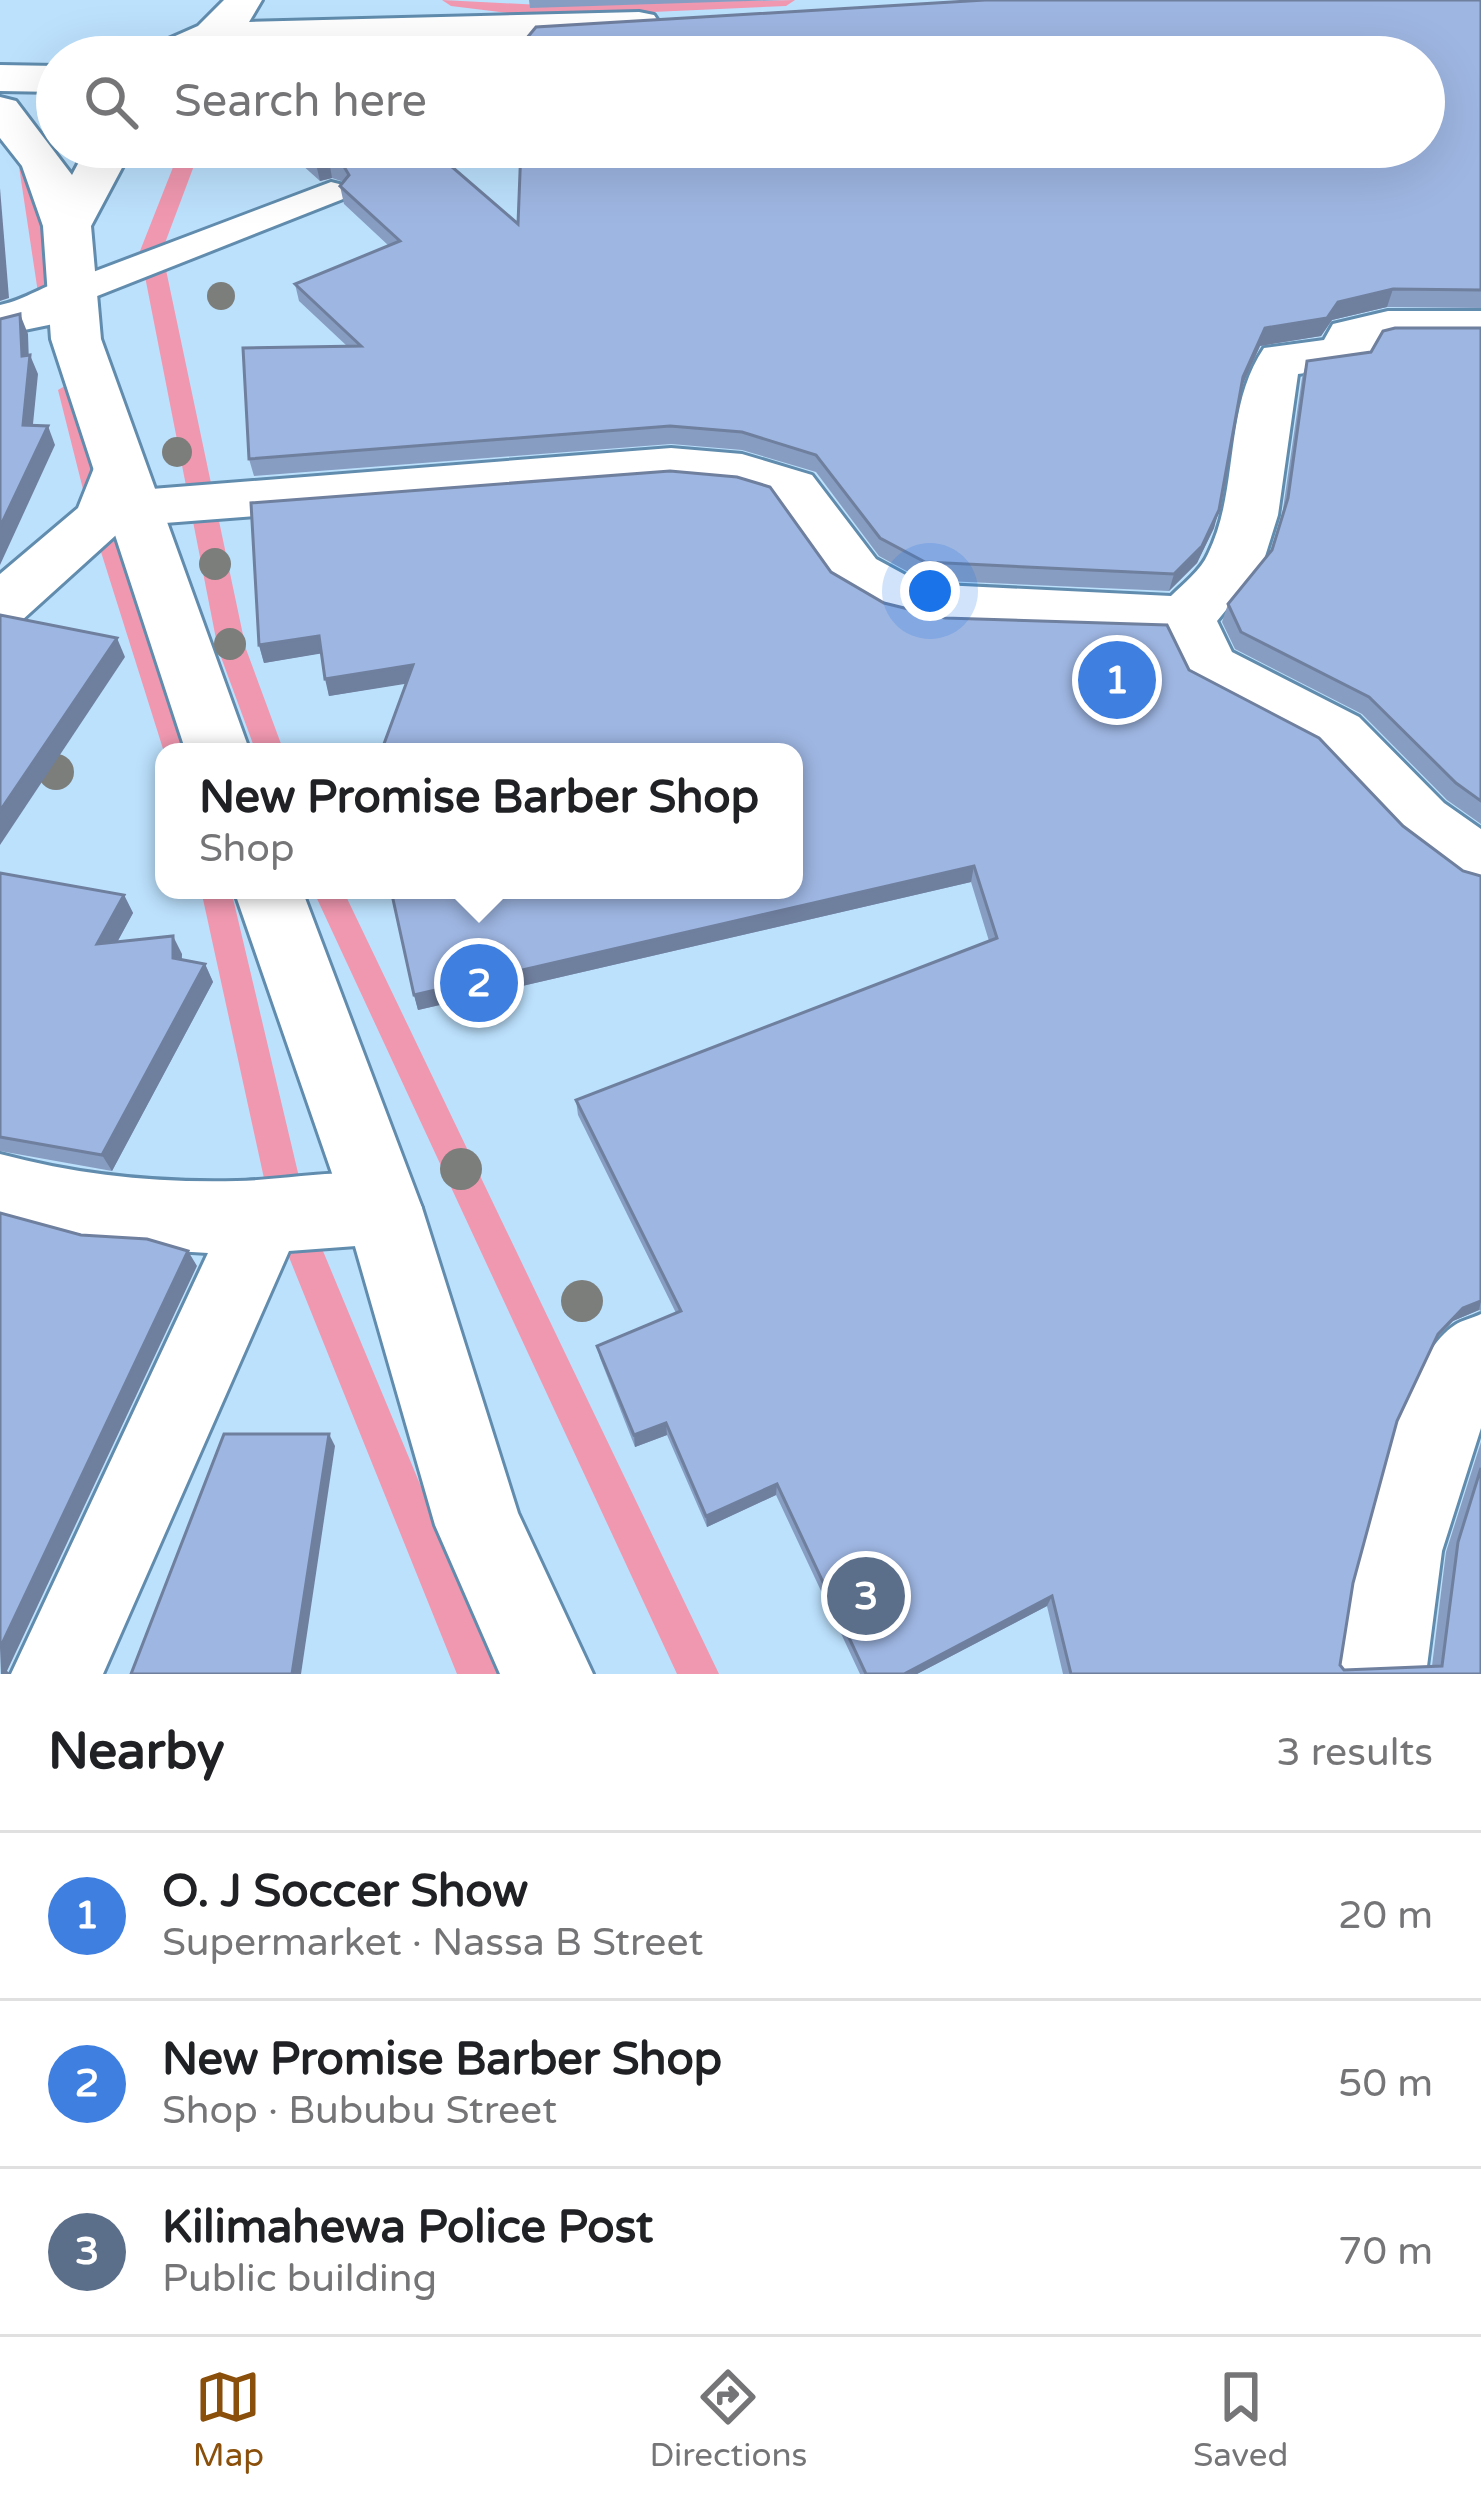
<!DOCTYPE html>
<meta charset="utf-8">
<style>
body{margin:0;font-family:"Varela Round",sans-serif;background:#f6f6f6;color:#202124}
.you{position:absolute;left:930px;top:591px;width:42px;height:42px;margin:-30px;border:9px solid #fff;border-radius:50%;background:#1a73e8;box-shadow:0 0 0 18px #1a73e833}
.badge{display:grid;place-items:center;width:78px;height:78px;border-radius:50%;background:#8a4f0a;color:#fff;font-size:39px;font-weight:700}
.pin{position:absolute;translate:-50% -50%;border:6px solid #fff;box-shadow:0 3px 12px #0006}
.popup{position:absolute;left:155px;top:743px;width:648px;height:156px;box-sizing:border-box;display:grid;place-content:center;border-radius:24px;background:#fff;filter:drop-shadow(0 3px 9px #0005);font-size:39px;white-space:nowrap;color:#757577}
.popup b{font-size:45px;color:#202124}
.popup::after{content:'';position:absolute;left:50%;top:100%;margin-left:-24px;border:24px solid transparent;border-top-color:#fff}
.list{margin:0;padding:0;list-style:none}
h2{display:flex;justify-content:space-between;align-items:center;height:156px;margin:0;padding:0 48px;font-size:51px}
h2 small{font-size:39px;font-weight:400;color:#757577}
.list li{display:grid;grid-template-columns:78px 1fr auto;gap:36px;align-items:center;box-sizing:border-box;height:168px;padding:0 48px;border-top:3px solid #e0e0e0}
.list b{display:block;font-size:45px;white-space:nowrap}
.list p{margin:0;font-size:39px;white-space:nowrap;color:#757577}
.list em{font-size:39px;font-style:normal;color:#757577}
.icon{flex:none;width:66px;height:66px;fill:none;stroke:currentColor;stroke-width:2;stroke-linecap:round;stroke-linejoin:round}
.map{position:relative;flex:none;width:1481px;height:1674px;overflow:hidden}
.search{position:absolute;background:#fff;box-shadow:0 12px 48px #0002;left:36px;right:36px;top:36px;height:132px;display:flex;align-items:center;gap:30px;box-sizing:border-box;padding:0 42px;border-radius:66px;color:#757577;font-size:45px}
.sheet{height:660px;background:#fff}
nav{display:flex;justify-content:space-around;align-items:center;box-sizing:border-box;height:168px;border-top:3px solid #e0e0e0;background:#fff;font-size:33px;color:#757577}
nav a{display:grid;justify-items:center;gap:6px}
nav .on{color:#8a4f0a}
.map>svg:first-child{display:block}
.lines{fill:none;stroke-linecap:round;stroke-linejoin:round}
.stream{fill:#f098b0;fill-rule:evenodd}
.service-casing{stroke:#618cad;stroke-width:6}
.minor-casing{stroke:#618cad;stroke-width:6}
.tertiary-casing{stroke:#618cad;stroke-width:6}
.service{fill:#fff;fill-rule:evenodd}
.minor{fill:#fff;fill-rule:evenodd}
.tertiary{fill:#fff;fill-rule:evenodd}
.tree{fill:#7c7e7c}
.wall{fill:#889dc2}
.shaded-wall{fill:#6f7f9e}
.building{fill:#9eb6e2;stroke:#6f7f9e;stroke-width:3}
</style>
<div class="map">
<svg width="1481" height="1674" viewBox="0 0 1481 1674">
<rect width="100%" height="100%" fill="#bce1fd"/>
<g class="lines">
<g class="stream">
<polygon points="442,0 541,5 795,0 786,6 541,17 451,6"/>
<polygon points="336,31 343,33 343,41 268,57 231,57"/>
<polygon points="181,147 201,147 162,251 246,649 284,752 256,752 218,649 140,251"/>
<polygon points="28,154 38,160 65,326 54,333 43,326 18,160"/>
<polygon points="70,383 82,390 116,517 192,752 164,752 90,517 58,390"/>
<polygon points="201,890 231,890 308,1215 499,1674 457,1674 272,1215"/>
<polygon points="313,890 343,890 719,1674 677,1674"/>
</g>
<g class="service-casing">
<g id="service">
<polygon points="531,17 546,26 521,57 490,57 520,20"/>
<polygon points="331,182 343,185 348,192 343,199 82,302 56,302 51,294 56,286"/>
</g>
</g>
<g class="minor-casing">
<g id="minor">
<path d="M69 279 87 283 94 294 68 321 0 335V305C28 299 43 285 69 279Z"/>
<path d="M1388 311H1481V341H1388L1374 345 1364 365 1298 374 1278 515 1262 566 1217 621 1232 652 1359 717 1444 803 1481 829V892L1457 884 1398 839 1315 751 1186 683 1165 638 943 631 884 616 834 587 772 501 738 490 671 484 126 526 21 621 0 627V574L78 508 100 453 119 448 138 453 146 466 139 490 671 448 742 454 812 475 876 559 922 584 1171 596C1183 584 1201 570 1208 554 1240 489 1223 408 1264 348L1324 340 1333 324Z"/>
<path d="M0 1154C78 1175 156 1183 237 1181 293 1180 358 1163 410 1183L422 1208 410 1233 383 1244 289 1251 103 1674H11L208 1253 93 1246 0 1224Z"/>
<path d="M1481 1314V1428L1442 1551 1426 1674H1334C1342 1599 1391 1366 1455 1325 1462 1320 1473 1318 1481 1314Z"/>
</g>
</g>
<g class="tertiary-casing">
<g id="tertiary">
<polygon points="224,0 262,0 249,22 639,12 654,15 660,24 654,33 639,36 220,47 198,57 142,57 148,48 198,26"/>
<polygon points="0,65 57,66 57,92 0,91"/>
<polygon points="0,97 16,101 72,175 87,147 133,147 91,226 101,339 250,752 186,752 51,339 43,226 22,166 0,138"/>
<polygon points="234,890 302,890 422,1208 518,1513 593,1674 500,1674 435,1525 344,1208"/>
</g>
</g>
<use href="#service" class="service"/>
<use href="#minor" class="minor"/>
<use href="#tertiary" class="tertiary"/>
</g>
<g class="tree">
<circle cx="221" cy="296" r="14"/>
<circle cx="177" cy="452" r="15"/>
<circle cx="215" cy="564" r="16"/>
<circle cx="230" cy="644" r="16"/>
<circle cx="56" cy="772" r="18"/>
<circle cx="461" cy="1169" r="21"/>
<circle cx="582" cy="1301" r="21"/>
</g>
<g class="wall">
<polygon points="529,0 782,0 530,8"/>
<polygon points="1481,0 1481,308 1387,307 1332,320 1321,336 1260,346 1241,388 1214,528 1197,563 1169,591 923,580 879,556 816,472 742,450 671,444 254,476 249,459 347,346 299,301 295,284 389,246 344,204 340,186 344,182 332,178 320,181 282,147 408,147 518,224"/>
<polygon points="1481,328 1481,824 1447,800 1362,714 1235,649 1222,622 1228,604 1272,551 1282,516 1302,378 1307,361 1371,352"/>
<polygon points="831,572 884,603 945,618 1189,670 1463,871 1481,876 1481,1311 1479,1310 1453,1321 1437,1338 1397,1421 1353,1583 1340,1665 1344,1670 1432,1666 1446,1552 1481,1442 1481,1674 1063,1674 1047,1606 917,1674 860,1674 776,1495 707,1527 667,1435 635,1447 600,1358 597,1346 676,1313 578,1115 576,1100 989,941 971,882 418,1010 414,995 406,683 329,696 321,653 264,663 259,645"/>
<polygon points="0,873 124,895 133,913 117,942 182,954 181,960 205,964 213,982 112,1171 0,1151"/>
</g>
<g class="shaded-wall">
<polygon points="329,160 332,178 320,181 316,164"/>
<polygon points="0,188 9,298 0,301"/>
<polygon points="1393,289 1387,307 1332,320 1321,336 1260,346 1238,395 1243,377 1265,328 1338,302"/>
<polygon points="20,314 28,334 29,364 30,355 38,374 31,444 23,425"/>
<polygon points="48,426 55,445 0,565 0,527"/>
<polygon points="1219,510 1214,528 1197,563 1169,591 1174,574"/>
<polygon points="319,636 324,653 264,663 259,645"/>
<polygon points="117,638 125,657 0,845 0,811"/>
<polygon points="413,665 417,682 329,696 325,679"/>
<polygon points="974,866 971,882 418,1010 414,995"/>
<polygon points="124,895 133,913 107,961 97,944"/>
<polygon points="173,936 182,954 181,975 173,958"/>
<polygon points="205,964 213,982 112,1171 102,1155"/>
<polygon points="188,1251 197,1266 7,1671 11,1674 1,1674 0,1648"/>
<polygon points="1481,1301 1479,1310 1453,1321 1428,1346 1463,1308"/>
<polygon points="666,1423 667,1435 635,1447 634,1435"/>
<polygon points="329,1434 335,1446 301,1674 292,1674"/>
<polygon points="777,1484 776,1495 707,1527 706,1516"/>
<polygon points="1052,1596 1047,1606 917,1674 904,1674"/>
</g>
<g class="building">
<polygon points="985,0 1481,0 1481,290 1393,289 1338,302 1327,318 1265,328 1243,377 1219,510 1202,546 1174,574 925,562 880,538 816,455 742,432 670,426 249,459 243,348 361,346 295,284 400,241 340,186 349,175 343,165 329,160 316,164 297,147 429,147 518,224 521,147 1424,147 1424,57 526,57 526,39 536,27"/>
<polygon points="20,314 22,356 30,355 23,425 48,426 0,527 0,319"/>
<polygon points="1395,328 1481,328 1481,801 1456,783 1369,697 1241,632 1228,604 1272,550 1288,498 1307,361 1371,352 1383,331"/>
<polygon points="670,471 737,477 770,487 831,572 884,603 945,618 1167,625 1189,670 1319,738 1403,826 1463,871 1481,876 1481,1301 1463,1308 1438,1334 1397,1421 1353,1583 1340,1665 1344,1670 1442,1666 1458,1542 1481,1468 1481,1674 1071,1674 1052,1596 904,1674 866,1674 777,1484 706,1516 666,1423 634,1435 597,1346 681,1311 576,1100 997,938 974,866 414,995 391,890 794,890 794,752 381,752 413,665 325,679 319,636 259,645 251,503"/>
<polygon points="0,615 117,638 0,811"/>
<polygon points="0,873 124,895 97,944 173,936 173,958 205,964 102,1155 0,1137"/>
<polygon points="0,1213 81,1235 147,1239 188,1251 0,1648"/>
<polygon points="224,1434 329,1434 292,1674 131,1674"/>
</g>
</svg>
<div class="you"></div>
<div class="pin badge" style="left:1117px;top:680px;background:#3f7fe0">1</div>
<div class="pin badge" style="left:479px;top:983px;background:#3f7fe0">2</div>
<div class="popup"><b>New Promise Barber Shop</b>Shop</div>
<div class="pin badge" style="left:866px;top:1596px;background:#5c6f8a">3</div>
<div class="search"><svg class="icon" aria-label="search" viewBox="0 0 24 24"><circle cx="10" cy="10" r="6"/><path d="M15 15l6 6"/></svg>Search here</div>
</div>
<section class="sheet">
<h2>Nearby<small>3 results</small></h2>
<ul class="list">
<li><span class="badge" style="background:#3f7fe0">1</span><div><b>O. J Soccer Show</b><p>Supermarket · Nassa B Street</p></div><em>20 m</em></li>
<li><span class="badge" style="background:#3f7fe0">2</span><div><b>New Promise Barber Shop</b><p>Shop · Bububu Street</p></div><em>50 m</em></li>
<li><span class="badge" style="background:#5c6f8a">3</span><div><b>Kilimahewa Police Post</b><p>Public building</p></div><em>70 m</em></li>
</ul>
</section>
<nav>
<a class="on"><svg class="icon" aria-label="map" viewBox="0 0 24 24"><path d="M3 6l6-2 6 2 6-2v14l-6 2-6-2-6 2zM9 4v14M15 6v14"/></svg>Map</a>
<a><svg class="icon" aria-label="directions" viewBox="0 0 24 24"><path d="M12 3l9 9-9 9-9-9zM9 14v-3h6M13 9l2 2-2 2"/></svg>Directions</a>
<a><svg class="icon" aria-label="saved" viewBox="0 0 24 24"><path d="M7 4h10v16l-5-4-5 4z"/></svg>Saved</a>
</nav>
